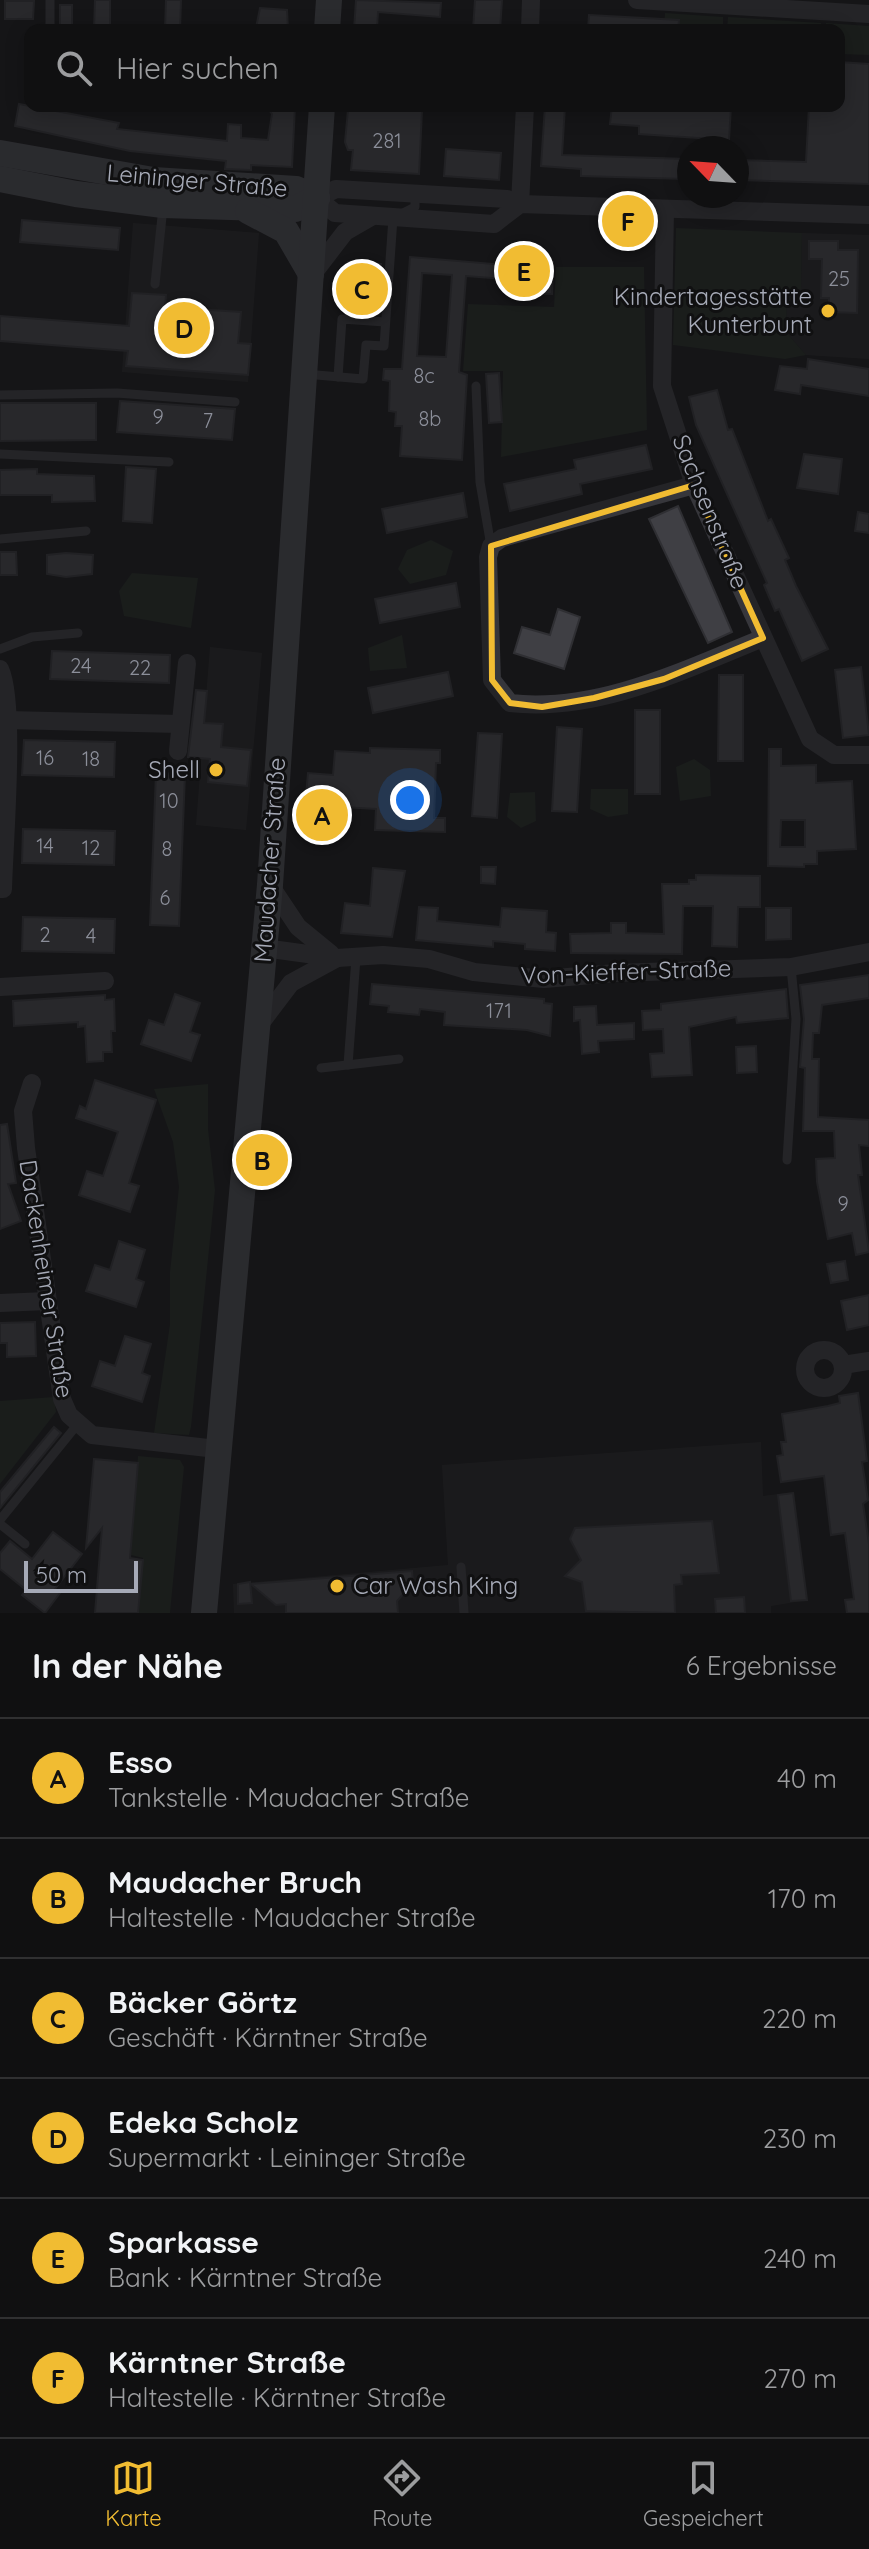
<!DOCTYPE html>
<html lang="de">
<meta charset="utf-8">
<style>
body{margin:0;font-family:Quicksand,sans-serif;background:#19191a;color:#f1f3f6}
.compass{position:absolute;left:677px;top:136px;width:72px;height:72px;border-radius:50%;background:#101011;box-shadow:0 4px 20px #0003;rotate:295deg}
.scale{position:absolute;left:24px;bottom:20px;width:114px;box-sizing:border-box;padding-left:8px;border:4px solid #a6aab7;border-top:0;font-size:22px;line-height:28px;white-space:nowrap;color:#a6aab7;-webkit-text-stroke:6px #101011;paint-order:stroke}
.you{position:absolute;left:410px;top:800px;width:28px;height:28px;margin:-20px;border:6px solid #fff;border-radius:50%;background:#1a73e8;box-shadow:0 0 0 12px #1a73e833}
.badge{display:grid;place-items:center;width:52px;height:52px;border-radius:50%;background:#f1bc32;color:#111;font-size:26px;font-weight:700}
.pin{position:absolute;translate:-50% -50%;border:4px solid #fff;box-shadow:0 2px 8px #0006}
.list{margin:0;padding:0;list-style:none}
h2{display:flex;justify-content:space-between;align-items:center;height:104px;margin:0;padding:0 32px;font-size:34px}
h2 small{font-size:26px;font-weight:400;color:#9c9d9f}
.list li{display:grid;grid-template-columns:52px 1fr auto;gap:24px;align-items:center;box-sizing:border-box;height:120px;padding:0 32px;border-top:2px solid #303031}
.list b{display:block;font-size:30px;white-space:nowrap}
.list p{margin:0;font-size:26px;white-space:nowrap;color:#9c9d9f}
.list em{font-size:26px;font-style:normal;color:#9c9d9f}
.icon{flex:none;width:44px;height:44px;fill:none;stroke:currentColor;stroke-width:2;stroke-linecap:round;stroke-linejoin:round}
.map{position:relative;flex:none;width:869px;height:1613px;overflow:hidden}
.search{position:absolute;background:#101011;box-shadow:0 4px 20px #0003;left:24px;right:24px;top:24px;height:88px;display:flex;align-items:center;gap:20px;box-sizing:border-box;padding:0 28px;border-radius:16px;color:#9c9d9f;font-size:30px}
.sheet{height:824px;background:#101011}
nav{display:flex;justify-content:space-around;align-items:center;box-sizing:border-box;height:112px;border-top:2px solid #303031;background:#101011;font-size:22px;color:#9c9d9f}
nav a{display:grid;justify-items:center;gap:4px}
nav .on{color:#f1bc32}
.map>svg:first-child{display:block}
.built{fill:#212123}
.green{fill:#1f2620}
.building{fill:#3f3f44;stroke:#2f2f33;stroke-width:2;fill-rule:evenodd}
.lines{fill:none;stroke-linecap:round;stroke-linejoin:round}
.lane{stroke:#36363b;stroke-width:9}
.street{stroke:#36363b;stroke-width:18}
.secondary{stroke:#44454b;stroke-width:26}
.marked{fill:none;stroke:#f1bc32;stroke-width:6;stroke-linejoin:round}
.poi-dot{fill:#f1bc32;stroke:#101011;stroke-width:3}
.labels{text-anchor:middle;stroke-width:6;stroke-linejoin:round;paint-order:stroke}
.number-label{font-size:20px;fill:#8c8f9a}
.street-label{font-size:24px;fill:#a6aab7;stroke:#101011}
.poi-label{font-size:24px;fill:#a6aab7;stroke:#101011;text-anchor:end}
</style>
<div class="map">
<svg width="869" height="1613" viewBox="0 0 869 1613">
<rect width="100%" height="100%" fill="#151517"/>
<g class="built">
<polygon points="133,223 259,233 248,382 122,372"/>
<polygon points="802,233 869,235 869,359 806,355 786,332 787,289 801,289"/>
<polygon points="210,647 262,653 246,830 196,825"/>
<polygon points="761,1442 763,1496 794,1492 807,1600 771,1606 771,1613 234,1613 233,1584 448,1565 442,1465"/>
</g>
<g class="green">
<polygon points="665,13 723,17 723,30 664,30"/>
<polygon points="728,17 821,23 821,30 727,30"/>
<polygon points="826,23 869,26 869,55 839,54 839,30 826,30"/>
<polygon points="676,228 802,233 801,289 787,289 786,332 806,355 785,359 673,345"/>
<polygon points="556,267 644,267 647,430 501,457 503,371 463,371 468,304 554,307"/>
<polygon points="431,540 453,551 446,575 410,584 398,569 407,550"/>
<polygon points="132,573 198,578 191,628 124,616 119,591"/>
<polygon points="402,635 407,668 370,671 368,648"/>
<polygon points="694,759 710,770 711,796 680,801 676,767"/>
<polygon points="591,789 628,789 628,814 608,817 590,809"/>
<polygon points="535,792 536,821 521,828 507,817 510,793"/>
<polygon points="208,1084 208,1129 215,1190 191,1427 189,1435 154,1433 170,1324 170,1272 179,1187 173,1142 154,1089"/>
<polygon points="54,1397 56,1412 0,1484 0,1401"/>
<polygon points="138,1456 180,1460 184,1467 170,1613 138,1613 143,1558 131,1555"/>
</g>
<g class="building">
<polygon points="95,0 110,0 110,30 94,30"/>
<polygon points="166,0 181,0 180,30 165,30"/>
<polygon points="356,0 441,3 440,17 378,12 377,28 354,30"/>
<polygon points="475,0 502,0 500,30 473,30"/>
<polygon points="5,1 34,1 33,19 5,19"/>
<rect x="60" y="5" width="12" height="25"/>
<polygon points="260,8 287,10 288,30 256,28"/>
<polygon points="589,15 679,20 678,30 588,30"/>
<polygon points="839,62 869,64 869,184 737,180 737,160 806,162 809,106 839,106"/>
<polygon points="19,104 119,123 117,129 227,141 228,124 241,125 241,138 268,140 272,114 266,106 295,106 292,167 251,165 251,170 225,169 226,161 130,151 15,126"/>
<polygon points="362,106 409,106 422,110 419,174 351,170 353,150 348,150 345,142 348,110 361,111"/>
<polygon points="545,106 565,106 562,155 687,159 686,179 581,176 581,169 541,166"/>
<polygon points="612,106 731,106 729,140 639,134 639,126 610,124"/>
<polygon points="446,149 501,153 499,180 444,176"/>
<polygon points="22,220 120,228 118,250 20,242"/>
<polygon points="809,241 838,241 838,250 858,250 857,313 829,312 829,298 821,298 822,259 809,259"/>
<path d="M410 257 505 265V261L553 262 552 294 505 293V279L466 276 459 372 467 375 462 460 400 456 402 426H395L396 412 389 411 390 381 383 380 384 369H402ZM422 273 452 275 446 357 417 356Z"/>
<polygon points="348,262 381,264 377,314 344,312"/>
<polygon points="132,293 166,295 165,307 241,312 238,343 251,344 248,375 126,366 128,351 0,341 0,316 129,326"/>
<polygon points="808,359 869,369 869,396 801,385 800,394 775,390 780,366 807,369"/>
<polygon points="499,373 502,422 489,423 486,374"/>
<polygon points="717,390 728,430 732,429 768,521 771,519 789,558 785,560 796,586 828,649 802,661 779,609 775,611 764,585 767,583 696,425 689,397"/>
<polygon points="120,401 235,409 232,440 117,432"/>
<polygon points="0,403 96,403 96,440 0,441"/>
<polygon points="646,445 652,469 580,484 582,494 510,511 504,484 576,469 574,460"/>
<polygon points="804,454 842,459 838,494 797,488"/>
<polygon points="126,467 156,469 152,523 123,521"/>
<polygon points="37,469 37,474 94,476 95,501 52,502 52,495 0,495 0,470"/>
<polygon points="463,493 467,517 387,533 382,509"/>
<polygon points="678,506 732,632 708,643 649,519"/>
<polygon points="858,512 869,514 869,533 855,531"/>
<polygon points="0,552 16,552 17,575 0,575"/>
<polygon points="66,553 93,555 92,574 66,577 47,574 47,555"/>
<polygon points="456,583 460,607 380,623 375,599"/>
<polygon points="558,609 580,617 564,669 514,653 522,627 550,635"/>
<polygon points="52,651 170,655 169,683 50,679"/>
<polygon points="861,667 869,735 843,738 835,670"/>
<polygon points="448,672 453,696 373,713 368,688"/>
<polygon points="719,675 743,675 743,761 718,761"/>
<polygon points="196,690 207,691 204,723 223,724 221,747 251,750 247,786 208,782 210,759 188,757"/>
<rect x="635" y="710" width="25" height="84"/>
<polygon points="557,727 582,729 577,812 552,811"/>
<polygon points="478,733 502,734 497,818 472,816"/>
<polygon points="24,740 115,742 114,777 22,775"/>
<polygon points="370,748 440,750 440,763 436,763 434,818 445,818 445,832 375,830 376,809 343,807 341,833 303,830 308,773 333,775 335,751 370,753"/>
<path d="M769 749H781V766L816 765V783L852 781 856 849 817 851V864H804V867L768 866ZM781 820H805V847H780Z"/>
<polygon points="156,773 185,774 179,926 150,925"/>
<polygon points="23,829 115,831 114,865 22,863"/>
<polygon points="481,867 496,867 495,884 481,883"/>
<polygon points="373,868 405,871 392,937 341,933 345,903 370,906"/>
<polygon points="696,875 760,876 760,907 738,907 737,947 712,946 713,906 683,906 682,954 571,953 570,934 611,933 611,923 626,923 626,933 664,934 662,884 689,884 689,880 696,880"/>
<polygon points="419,907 438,908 437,921 500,927 502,908 547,911 546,932 556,933 555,951 525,949 525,944 493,941 493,947 416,940"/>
<polygon points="766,908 791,908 791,939 766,940"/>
<polygon points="23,917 115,919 114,953 22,951"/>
<polygon points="869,975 869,998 822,1005 819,1033 813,1033 812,1059 819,1059 818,1117 869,1120 869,1146 859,1145 862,1175 858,1175 869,1252 856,1255 852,1233 828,1239 817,1182 816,1159 835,1158 834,1131 803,1131 805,1068 800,1067 804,1019 800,985"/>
<polygon points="372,984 544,999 544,1003 552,1004 550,1036 527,1030 444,1025 445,1012 420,1009 419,1015 388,1012 389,1006 370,1004"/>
<polygon points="786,989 788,1018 737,1023 736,1017 689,1027 692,1075 652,1077 650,1054 664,1053 663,1029 643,1030 642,1011 661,1010 661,1004"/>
<polygon points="175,994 200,1003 190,1032 200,1035 191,1061 141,1044 149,1020 164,1025"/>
<polygon points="105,995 105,1000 114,999 115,1031 111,1031 112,1052 103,1052 103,1061 87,1062 85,1026 78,1027 78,1022 14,1026 13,1001"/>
<polygon points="596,1006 597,1025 634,1023 634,1039 598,1041 599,1052 582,1054 580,1020 574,1021 574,1007"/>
<polygon points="756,1046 757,1072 737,1073 736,1047"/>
<polygon points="95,1080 156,1100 129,1183 139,1186 130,1212 79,1195 87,1171 103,1176 118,1132 76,1118 80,1106 86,1109"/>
<polygon points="7,1124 16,1183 8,1184 21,1221 0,1229 0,1125"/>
<polygon points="119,1241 145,1250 136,1279 144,1282 136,1307 86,1291 95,1265 110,1270"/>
<polygon points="845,1261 848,1280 831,1283 827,1264"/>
<polygon points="869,1295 869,1325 847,1330 841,1301"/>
<polygon points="35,1322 36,1356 7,1357 7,1343 0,1343 0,1323"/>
<polygon points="125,1336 151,1344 142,1373 150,1376 142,1402 92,1386 100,1361 115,1366"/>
<polygon points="858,1393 867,1461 862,1462 868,1500 863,1504 869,1544 869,1613 847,1613 845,1600 854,1599 845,1533 831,1535 824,1476 781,1482 777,1456 783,1455 781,1442 786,1442 782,1414 828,1406 840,1403 839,1396"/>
<polygon points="54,1427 61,1433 0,1508 0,1492"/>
<polygon points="94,1459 138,1463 130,1558 143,1560 138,1613 95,1613 102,1528 86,1548"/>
<polygon points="793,1493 807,1600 791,1601 778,1495"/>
<polygon points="712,1521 719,1573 681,1575 682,1584 674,1585 675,1613 586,1611 582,1582 565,1576 581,1560 570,1539 575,1528"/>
<polygon points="53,1532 82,1554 55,1589 60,1593 45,1613 22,1595 26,1590 0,1569 0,1553 10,1541 32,1559"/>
<polygon points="412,1571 413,1583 397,1601 398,1613 286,1613 286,1604 276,1605 251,1584"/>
<polygon points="250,1582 252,1603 238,1604 238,1584"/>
<polygon points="744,1597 745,1613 716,1613 715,1599"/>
</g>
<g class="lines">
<g class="lane">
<polyline points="50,0 50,30"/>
<polyline points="155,284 163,207"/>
<polyline points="305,374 363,379 366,345 384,346 393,218 415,207 415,194"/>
<polyline points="338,377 342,319 385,322"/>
<polyline points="476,386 480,482 491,546"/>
<polyline points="0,395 117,393 235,402"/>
<polyline points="0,454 169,462"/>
<polyline points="0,539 86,531"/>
<polyline points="0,649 32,637 78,633"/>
<polyline points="348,1065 356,958"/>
<polyline points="321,1068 399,1059"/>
<polyline points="787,1160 796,1019 791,967"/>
<polyline points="0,1520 77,1425"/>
<polyline points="0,1524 25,1544"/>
<polyline points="461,1567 464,1613"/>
</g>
<g class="street">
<polyline points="637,0 869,14"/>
<polyline points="530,30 531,0"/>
<polyline points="520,204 494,224 335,213 317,198 336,189 507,199 520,204 869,215"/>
<polyline points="520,204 525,106"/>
<polyline points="665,209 662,386 694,485 810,739 834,755 869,755"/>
<polyline points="312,275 345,232 371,217"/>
<path d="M694 485 502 538 491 546 488 557 492 680 510 703C597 713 684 670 763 638"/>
<path d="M0 669C16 703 4 844 3 889H0"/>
<polyline points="6,720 180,724"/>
<polyline points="178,751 187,663"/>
<polyline points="270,885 298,927 331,954"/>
<polyline points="264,948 337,958 383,955 429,959 474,972 544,979 616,973 791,967 869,952"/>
<polyline points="0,987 105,981"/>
<polyline points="257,1028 291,983 337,958"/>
<polyline points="32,1083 23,1111 26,1148 62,1399 69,1415 92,1435 217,1449"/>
<polyline points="0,1303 47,1301"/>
<circle cx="824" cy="1369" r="19"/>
<polyline points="843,1365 869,1361"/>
</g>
<g class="secondary">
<polyline points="327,30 329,0"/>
<polyline points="0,153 153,180 296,189 317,198"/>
<polyline points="0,179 76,194 163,205 295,209 317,198"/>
<polyline points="248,211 286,231 311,274"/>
<polyline points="204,1613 270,885 322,106"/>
</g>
</g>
<path d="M0 0H869V1613H0ZM694 485 763 638 664 679 594 698 542 707 510 703 492 680 491 546Z" fill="#151517" fill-opacity=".55" fill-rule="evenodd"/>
<path class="marked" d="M694 485 763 638 664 679 594 698 542 707 510 703 492 680 491 546Z"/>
<g class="poi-dot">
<circle cx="828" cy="311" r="8"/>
<circle cx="216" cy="770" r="8"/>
<circle cx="337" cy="1586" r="8"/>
</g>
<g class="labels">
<g class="number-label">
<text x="387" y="148">281</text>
<text x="839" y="286">25</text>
<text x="424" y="383">8c</text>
<text x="158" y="424">9</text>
<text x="430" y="426">8b</text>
<text x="208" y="428">7</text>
<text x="81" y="673">24</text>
<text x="140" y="675">22</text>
<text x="45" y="765">16</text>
<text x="91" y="766">18</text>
<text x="169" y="808">10</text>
<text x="45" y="853">14</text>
<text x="91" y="855">12</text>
<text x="167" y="856">8</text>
<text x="165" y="905">6</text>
<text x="45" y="942">2</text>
<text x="91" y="943">4</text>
<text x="499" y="1018">171</text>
<text x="843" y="1211">9</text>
</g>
<g class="street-label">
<text transform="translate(197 181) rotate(5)" y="8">Leininger Straße</text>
<text transform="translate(710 512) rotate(68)" y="8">Sachsenstraße</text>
<text transform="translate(270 860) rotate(-86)" y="8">Maudacher Straße</text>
<text transform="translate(626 972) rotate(-2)" y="8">Von-Kieffer-Straße</text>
<text transform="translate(46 1279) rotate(81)" y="8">Dackenheimer Straße</text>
</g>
<g class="poi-label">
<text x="812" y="305">Kindertagesstätte<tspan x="812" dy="28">Kunterbunt</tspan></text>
<text x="200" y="778">Shell</text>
<text x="353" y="1594" text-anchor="start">Car Wash King</text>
</g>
</g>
</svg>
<svg class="compass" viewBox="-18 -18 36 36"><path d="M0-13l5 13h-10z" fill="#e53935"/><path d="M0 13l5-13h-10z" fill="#9c9d9f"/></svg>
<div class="scale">50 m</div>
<div class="you"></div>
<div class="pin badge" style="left:322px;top:815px">A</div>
<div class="pin badge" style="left:262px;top:1160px">B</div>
<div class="pin badge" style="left:362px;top:289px">C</div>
<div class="pin badge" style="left:184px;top:328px">D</div>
<div class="pin badge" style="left:524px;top:271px">E</div>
<div class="pin badge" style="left:628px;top:221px">F</div>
<div class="search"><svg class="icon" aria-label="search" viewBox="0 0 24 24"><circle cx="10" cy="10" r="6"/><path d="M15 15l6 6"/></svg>Hier suchen</div>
</div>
<section class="sheet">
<h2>In der Nähe<small>6 Ergebnisse</small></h2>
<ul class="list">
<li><span class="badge">A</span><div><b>Esso</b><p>Tankstelle · Maudacher Straße</p></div><em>40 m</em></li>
<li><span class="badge">B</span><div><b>Maudacher Bruch</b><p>Haltestelle · Maudacher Straße</p></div><em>170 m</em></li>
<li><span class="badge">C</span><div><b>Bäcker Görtz</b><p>Geschäft · Kärntner Straße</p></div><em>220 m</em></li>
<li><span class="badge">D</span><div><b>Edeka Scholz</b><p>Supermarkt · Leininger Straße</p></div><em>230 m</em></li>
<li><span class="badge">E</span><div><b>Sparkasse</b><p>Bank · Kärntner Straße</p></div><em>240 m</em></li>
<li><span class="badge">F</span><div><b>Kärntner Straße</b><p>Haltestelle · Kärntner Straße</p></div><em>270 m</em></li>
</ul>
</section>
<nav>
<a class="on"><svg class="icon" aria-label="map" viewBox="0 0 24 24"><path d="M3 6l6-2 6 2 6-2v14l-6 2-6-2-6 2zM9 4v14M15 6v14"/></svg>Karte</a>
<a><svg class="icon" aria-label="directions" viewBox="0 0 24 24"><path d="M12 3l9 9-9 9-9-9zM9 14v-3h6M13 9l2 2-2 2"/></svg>Route</a>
<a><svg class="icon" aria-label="saved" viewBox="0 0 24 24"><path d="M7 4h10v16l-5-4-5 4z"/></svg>Gespeichert</a>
</nav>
